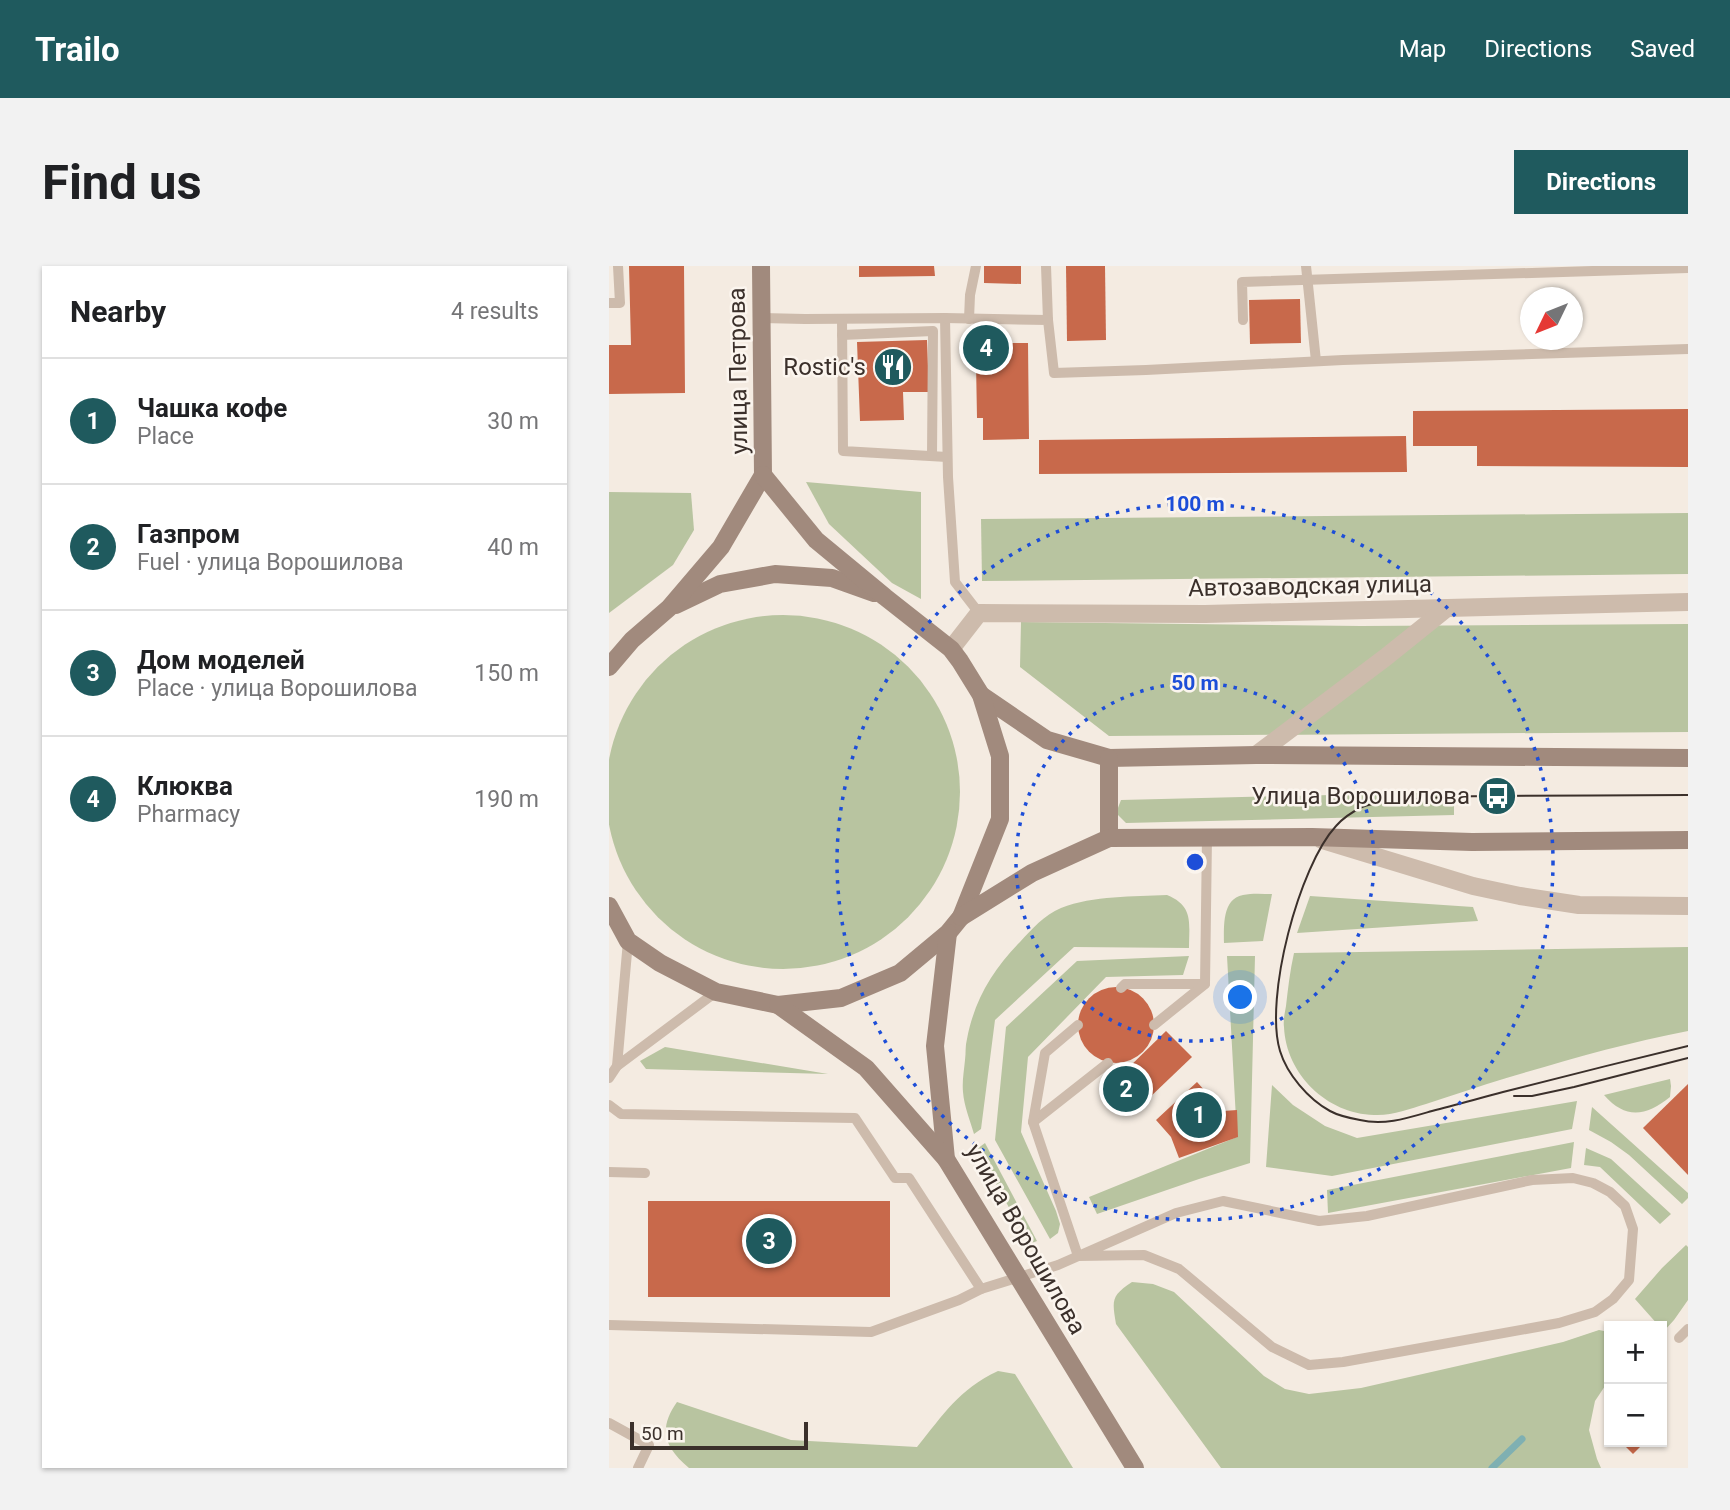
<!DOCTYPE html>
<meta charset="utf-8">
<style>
body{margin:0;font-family:Roboto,sans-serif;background:#f2f2f2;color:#202124}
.controls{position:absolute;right:21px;bottom:21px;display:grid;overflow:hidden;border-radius:0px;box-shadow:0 2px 5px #0004}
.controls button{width:63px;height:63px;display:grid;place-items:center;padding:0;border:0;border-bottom:2px solid #e0e0e0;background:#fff;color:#202124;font:35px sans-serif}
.compass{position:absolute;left:911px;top:21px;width:63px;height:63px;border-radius:50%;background:#fff;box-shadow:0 2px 5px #0004;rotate:227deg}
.scale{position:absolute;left:21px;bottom:18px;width:178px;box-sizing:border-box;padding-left:7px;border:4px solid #3b302b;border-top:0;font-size:19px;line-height:24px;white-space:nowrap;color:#3b302b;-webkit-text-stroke:5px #fbf5ee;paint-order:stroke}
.you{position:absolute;left:632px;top:732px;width:24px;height:24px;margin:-18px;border:5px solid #fff;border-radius:50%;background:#1a73e8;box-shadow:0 0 0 10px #1a73e833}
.badge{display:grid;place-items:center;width:46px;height:46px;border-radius:50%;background:#1f5a5e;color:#fff;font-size:23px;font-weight:700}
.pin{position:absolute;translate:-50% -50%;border:4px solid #fff;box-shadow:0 2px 7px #0006}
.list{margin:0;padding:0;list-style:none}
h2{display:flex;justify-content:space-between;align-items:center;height:91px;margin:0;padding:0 28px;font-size:30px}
h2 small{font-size:23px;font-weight:400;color:#757577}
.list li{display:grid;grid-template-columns:46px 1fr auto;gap:21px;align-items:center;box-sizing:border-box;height:126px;padding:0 28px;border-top:2px solid #e0e0e0}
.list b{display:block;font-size:26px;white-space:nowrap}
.list p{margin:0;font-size:23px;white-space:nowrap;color:#757577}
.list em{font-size:23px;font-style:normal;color:#757577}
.map{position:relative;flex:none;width:1079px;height:1202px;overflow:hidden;border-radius:0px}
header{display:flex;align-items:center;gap:42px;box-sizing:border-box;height:98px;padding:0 35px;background:#1f5a5e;color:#fff}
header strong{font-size:33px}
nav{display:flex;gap:38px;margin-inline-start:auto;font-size:24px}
.intro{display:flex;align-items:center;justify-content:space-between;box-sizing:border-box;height:168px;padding:0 42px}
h1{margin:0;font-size:49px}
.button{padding:18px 32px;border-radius:0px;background:#1f5a5e;color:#fff;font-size:24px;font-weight:700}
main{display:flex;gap:42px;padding:0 42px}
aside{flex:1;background:#fff;border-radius:0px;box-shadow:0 2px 5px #0004}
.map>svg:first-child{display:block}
.green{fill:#b8c4a0}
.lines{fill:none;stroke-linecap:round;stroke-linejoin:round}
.stream{stroke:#7fb0b2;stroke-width:7}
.building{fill:#c8694b}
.lane{stroke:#cdbbac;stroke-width:10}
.street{stroke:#cdbbac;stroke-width:18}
.secondary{stroke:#a18a7d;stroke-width:18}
.tram{stroke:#3b302b;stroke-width:2}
.ring{fill:none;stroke:#1d4ed8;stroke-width:3.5;stroke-dasharray:3.5 7}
.labels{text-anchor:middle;stroke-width:5;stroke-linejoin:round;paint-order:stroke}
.poi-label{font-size:24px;fill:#3b302b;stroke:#fbf5ee;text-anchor:end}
.street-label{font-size:24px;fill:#3b302b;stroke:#fbf5ee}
.centre{fill:#1d4ed8;stroke:#fbf5ee;stroke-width:3.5}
.ring-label{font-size:21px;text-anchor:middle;font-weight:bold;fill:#1d4ed8;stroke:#fbf5ee;stroke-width:5;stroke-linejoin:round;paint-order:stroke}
</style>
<header>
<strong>Trailo</strong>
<nav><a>Map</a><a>Directions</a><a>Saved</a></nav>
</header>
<div class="intro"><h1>Find us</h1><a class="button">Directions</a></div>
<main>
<aside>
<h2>Nearby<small>4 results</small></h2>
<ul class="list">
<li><span class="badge">1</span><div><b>Чашка кофе</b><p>Place</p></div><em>30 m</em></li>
<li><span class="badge">2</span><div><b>Газпром</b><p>Fuel · улица Ворошилова</p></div><em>40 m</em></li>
<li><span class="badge">3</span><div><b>Дом моделей</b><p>Place · улица Ворошилова</p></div><em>150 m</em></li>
<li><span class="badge">4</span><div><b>Клюква</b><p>Pharmacy</p></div><em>190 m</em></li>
</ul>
</aside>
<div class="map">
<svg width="1079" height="1202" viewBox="0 0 1079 1202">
<rect width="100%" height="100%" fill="#f4ebe1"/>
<g class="green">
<polygon points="197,216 312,226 312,333 283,317 220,258"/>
<polygon points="0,226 82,227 85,264 64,299 0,347"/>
<polygon points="1079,247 1079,308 373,315 372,253"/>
<circle cx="174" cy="526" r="177"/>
<polygon points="412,356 752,360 1079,358 1079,466 500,470 411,401"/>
<polygon points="845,526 845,549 517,557 507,547 512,534"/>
<path d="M663 628 654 675 615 677C615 660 613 633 634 629 643 627 654 628 663 628Z"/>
<path d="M558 629C585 640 580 657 580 682L465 681 386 754 372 863 365 868C361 854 355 840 354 826 353 815 355 805 356 794 357 787 356 780 358 773 365 735 384 703 411 676 423 663 435 649 452 642 485 629 524 631 558 629Z"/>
<polygon points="701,630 864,641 869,655 688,667"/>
<path d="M1079 681V765C1011 778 944 798 878 818 858 825 837 831 817 838 800 843 783 850 765 849 718 848 677 808 675 761 674 754 676 746 677 740 679 722 681 705 685 687Z"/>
<polygon points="580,690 574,709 497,711 419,791 412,866 447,945 451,958 449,967 441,973 386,874 397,761 468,695"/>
<polygon points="618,690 646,690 641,897 590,913 488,948 480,931 628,871"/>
<polygon points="56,781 219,808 37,803 31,795"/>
<path d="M1061 813 1062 820 1061 831C1037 850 1017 854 995 829Z"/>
<polygon points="663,819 684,839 716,860 748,872 968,835 963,863 723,910 657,901"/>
<polygon points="983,841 1079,927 1079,932 1073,938 1020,889 1002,876 980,864"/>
<polygon points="965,876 962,902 719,947 718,924"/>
<polygon points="376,877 428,975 420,978 368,883"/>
<polygon points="977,882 1002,893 1062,948 1051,958 991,901 975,899"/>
<polygon points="1077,979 1079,981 1079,1034 1065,1054 1054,1066 1053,1060 1050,1060 1026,1033 1053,1002"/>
<path d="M523 1016 544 1018 565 1026 655 1110 676 1123 700 1128 752 1122 954 1076 990 1064 1000 1066V1114L986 1135 980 1164 988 1193 992 1202H612L507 1058C503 1034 502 1030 523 1016Z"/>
<path d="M389 1105 406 1108 464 1202H80C55 1181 49 1163 68 1136L182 1174 308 1181C335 1148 349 1124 389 1105Z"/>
</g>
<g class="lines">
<polyline class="stream" points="883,1202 913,1173"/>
</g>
<g class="building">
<polygon points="20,0 75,0 76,127 0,128 0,79 22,79"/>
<polygon points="250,0 325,0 326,10 250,11"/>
<polygon points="375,0 412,0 412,18 375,17"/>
<polygon points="457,0 496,0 497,74 458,75"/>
<polygon points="691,33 692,77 641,78 640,34"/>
<polygon points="318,74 320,126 294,126 295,154 251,155 248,76"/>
<polygon points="373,77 419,77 420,173 374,174 374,152 368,152 367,97 373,97"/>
<polygon points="1079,143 1079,201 868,200 868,180 804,180 804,145"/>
<polygon points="797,170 798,206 430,208 430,174"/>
<circle cx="507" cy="759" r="38"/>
<polygon points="557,765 583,791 539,833 514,807"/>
<polygon points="588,816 614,845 628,844 629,871 570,892 562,871 547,854"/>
<polygon points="1079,818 1079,909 1034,862"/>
<rect x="39" y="935" width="242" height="96"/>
<polygon points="1012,1176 1036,1176 1024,1188"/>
</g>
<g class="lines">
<g class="lane">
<polyline points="437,0 439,54"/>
<polyline points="697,0 707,95"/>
<polyline points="0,37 11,37 9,0"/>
<polyline points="153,52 196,53 336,52 339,211 346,316 370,347"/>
<polyline points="336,52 439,54 445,107 537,104 734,94 1079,83"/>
<polyline points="233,53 234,185 338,191"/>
<polyline points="360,53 361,29 367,0"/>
<polyline points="634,54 633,16 1079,2"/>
<polyline points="233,69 324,65 323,189"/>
<polyline points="512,722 516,718 596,718"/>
<polyline points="545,759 596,718 598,571"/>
<polyline points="8,800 19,675"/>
<polyline points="0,812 8,800 107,726"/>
<polyline points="0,839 12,848 246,852 286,912 300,912 372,1023"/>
<polyline points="424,856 499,797"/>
<polyline points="0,906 36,907"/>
<polyline points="469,990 424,856 436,787 469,759"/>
<polyline points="0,1059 262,1066 350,1034 372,1023 449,999 567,947 614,935 710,955 758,950 923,914 964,912 984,917 1001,926 1016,940 1024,963 1020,1014 1004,1033 986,1046 950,1057 734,1096 700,1099 663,1081 570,1003 535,989 469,990"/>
<polyline points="1070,1072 1079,1063"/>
<polyline points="0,1157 40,1179 29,1202"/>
</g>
<g class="street">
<polyline points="342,383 370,347 596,348 1079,336"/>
<polyline points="647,489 777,391 838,342"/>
<polyline points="713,574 864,620 911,630 970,639 1079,640"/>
</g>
<g class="secondary">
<polyline points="152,0 154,209"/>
<polyline points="67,339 111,318 166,308 223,312 265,327"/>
<polyline points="0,401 23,374 60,342 112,281 154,209"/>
<polyline points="372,429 438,474 500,492 647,489 1079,492"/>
<polyline points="500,572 500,492"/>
<polyline points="0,640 19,675 51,697 107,726 169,739 232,732 291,707 339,667 352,651 391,553 391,490 372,429 351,395 342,383 276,331 207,274 154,209"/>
<polyline points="352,651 423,607 500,572 703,571 863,576 1079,574"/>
<polyline points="339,667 326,780 337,893 526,1202"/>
<polyline points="169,739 257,802 337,893"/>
</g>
<g class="tram">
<path d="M1079 529C1016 529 952 530 889 530 857 530 826 531 794 534 780 535 766 536 753 541 743 546 734 552 727 560 690 600 655 732 671 785 678 808 699 833 721 845 730 850 740 852 751 854 775 860 799 852 823 845 847 839 871 832 894 826 956 810 1017 795 1079 780"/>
<polyline points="905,830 923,830 965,821 1079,792"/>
</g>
</g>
<g class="ring">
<circle cx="586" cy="596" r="179"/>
<circle cx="586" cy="596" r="358"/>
</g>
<defs>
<g id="restaurant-disc" transform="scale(2.0125)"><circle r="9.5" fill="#1f5a5e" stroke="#fbf5ee"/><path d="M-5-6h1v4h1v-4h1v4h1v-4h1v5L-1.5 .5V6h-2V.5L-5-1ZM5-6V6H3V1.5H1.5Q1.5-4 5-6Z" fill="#fff"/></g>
<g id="bus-disc" transform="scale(2.0125)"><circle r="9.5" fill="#1f5a5e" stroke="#fbf5ee"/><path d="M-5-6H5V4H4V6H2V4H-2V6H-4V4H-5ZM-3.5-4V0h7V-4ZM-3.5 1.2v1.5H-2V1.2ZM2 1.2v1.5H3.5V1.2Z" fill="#fff"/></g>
</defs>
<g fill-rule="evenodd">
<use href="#restaurant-disc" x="284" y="101"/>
<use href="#bus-disc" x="888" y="530"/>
</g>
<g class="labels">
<g class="poi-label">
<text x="257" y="109">Rostic's</text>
<text x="861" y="538">Улица Ворошилова</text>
</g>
<g class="street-label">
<text transform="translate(129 105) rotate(-91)" y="8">улица Петрова</text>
<text transform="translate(701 320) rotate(-1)" y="8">Автозаводская улица</text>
<text transform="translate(417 973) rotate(60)" y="8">улица Ворошилова</text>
</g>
</g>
<circle cx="586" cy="596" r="10" class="centre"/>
<g class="ring-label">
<text x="586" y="245">100 m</text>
<text x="586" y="424">50 m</text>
</g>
</svg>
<div class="controls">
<button>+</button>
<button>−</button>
</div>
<svg class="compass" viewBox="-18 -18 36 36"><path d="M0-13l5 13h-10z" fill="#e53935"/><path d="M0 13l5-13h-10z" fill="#757577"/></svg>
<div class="scale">50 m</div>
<div class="you"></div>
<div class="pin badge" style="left:590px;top:849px">1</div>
<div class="pin badge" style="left:517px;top:823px">2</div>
<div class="pin badge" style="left:160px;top:975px">3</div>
<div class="pin badge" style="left:377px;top:82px">4</div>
</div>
</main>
